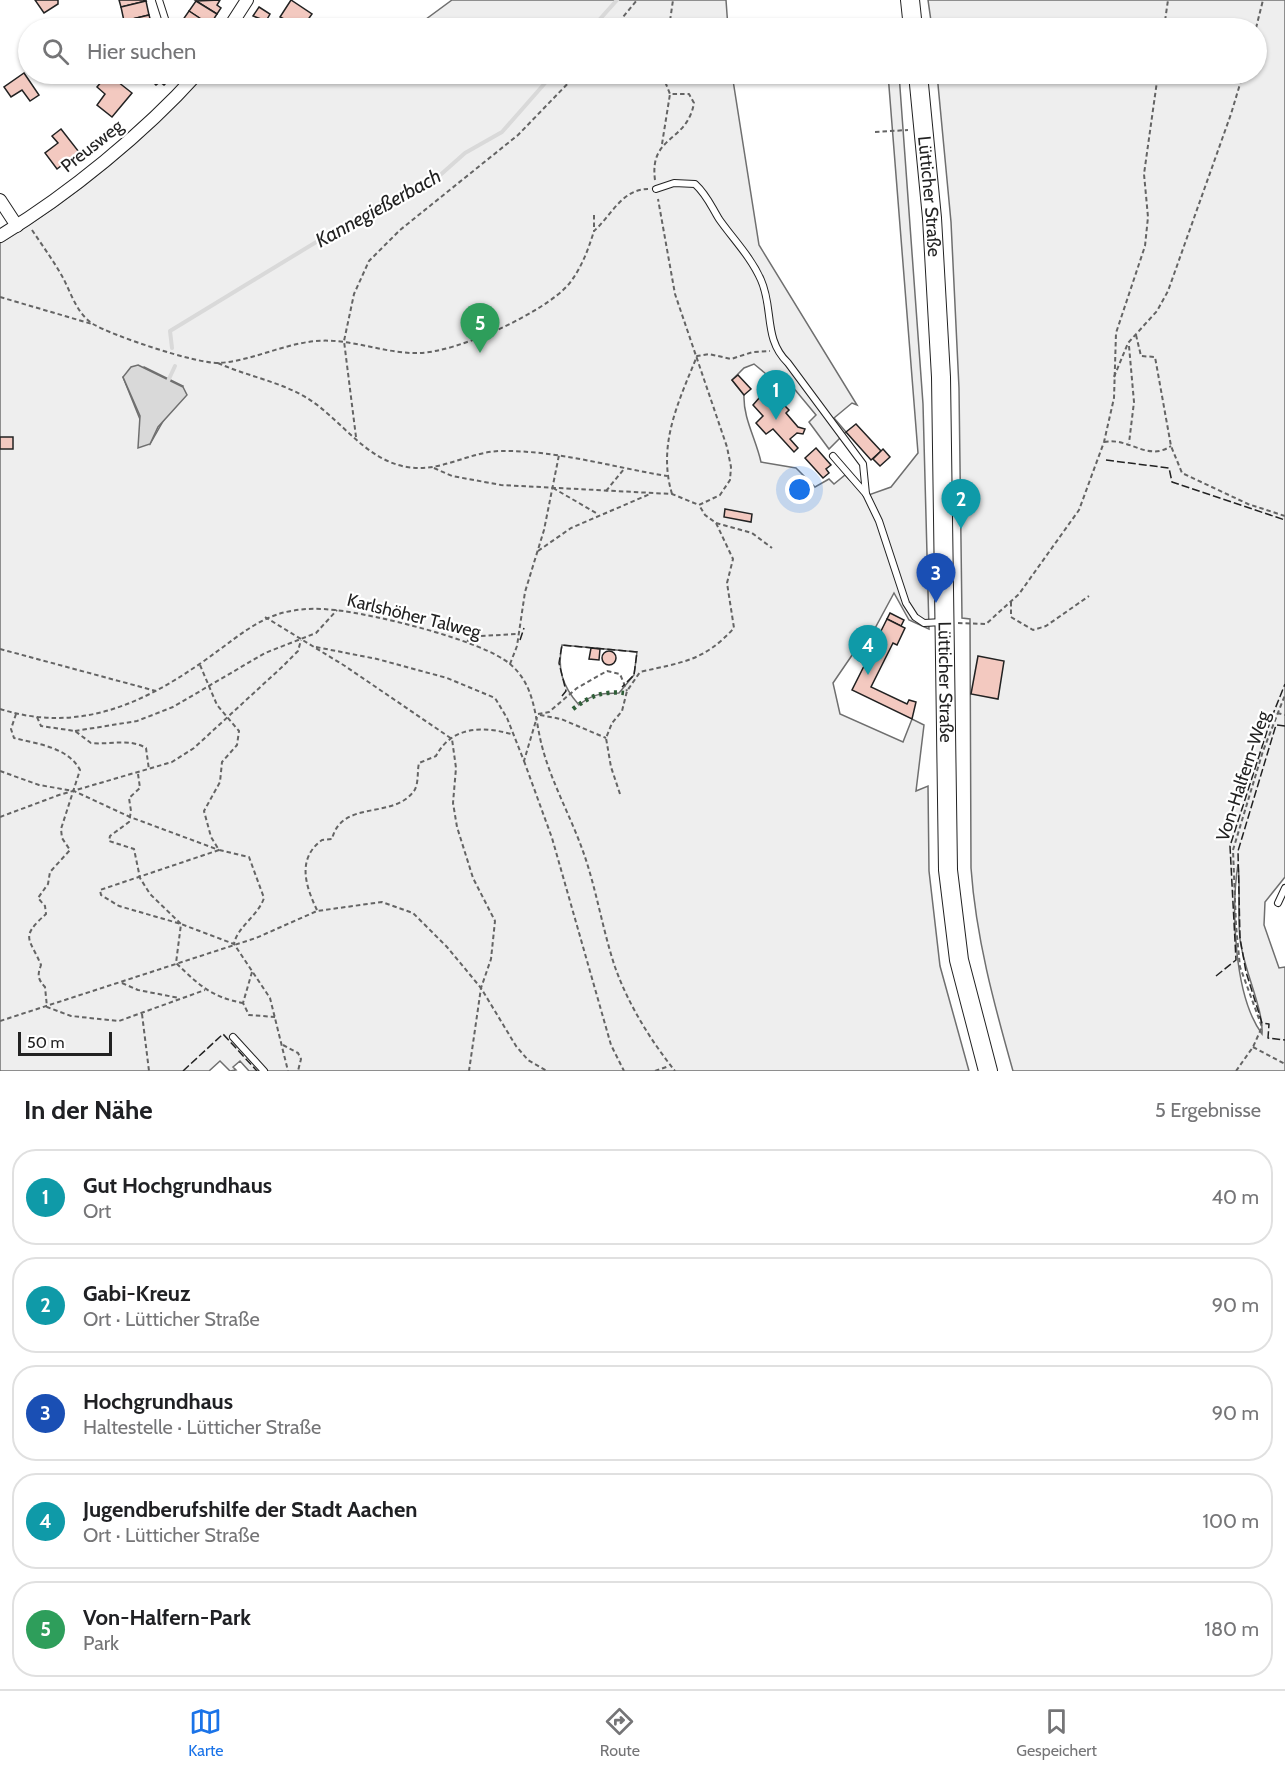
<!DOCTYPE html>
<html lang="de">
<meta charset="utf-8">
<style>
body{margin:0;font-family:Cabin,sans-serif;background:#f6f6f6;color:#202124}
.scale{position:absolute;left:18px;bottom:15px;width:94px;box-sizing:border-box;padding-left:6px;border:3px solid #222;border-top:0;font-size:16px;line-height:21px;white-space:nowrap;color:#222;-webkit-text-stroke:4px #fff;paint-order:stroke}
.you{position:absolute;left:800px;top:490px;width:21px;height:21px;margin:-15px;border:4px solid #fff;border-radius:50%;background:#1a73e8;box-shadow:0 0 0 9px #1a73e833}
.badge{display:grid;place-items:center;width:39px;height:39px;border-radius:50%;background:#1a73e8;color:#fff;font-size:20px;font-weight:700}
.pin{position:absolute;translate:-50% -50px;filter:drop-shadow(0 2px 3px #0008)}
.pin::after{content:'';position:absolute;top:32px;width:21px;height:18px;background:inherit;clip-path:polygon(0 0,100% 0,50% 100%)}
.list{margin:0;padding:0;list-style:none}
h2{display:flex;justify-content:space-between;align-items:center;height:78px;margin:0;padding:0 24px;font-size:26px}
h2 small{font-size:20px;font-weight:400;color:#757577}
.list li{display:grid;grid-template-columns:39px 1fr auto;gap:18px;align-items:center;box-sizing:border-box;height:96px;margin:0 12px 12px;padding:0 12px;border:2px solid #e0e0e0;border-radius:24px}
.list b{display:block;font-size:22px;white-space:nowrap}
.list p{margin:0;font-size:20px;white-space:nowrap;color:#757577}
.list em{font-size:20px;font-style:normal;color:#757577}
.icon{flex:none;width:33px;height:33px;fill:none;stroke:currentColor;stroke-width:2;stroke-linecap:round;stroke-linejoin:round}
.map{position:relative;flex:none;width:1285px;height:1071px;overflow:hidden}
.search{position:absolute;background:#fff;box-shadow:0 2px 4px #0004;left:18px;right:18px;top:18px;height:66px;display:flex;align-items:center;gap:15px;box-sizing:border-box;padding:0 21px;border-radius:33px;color:#757577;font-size:22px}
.sheet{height:618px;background:#fff}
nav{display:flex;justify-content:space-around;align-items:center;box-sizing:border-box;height:84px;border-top:2px solid #e0e0e0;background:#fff;font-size:16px;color:#757577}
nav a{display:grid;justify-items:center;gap:3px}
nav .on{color:#1a73e8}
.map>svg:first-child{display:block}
.green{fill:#eee;stroke:#6f6f6f;stroke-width:1.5;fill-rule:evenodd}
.water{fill:#d9d9d9;stroke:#6f6f6f;stroke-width:1.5}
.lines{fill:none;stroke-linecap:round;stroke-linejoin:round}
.stream{stroke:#d9d9d9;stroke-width:4}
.building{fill:#f3c9c0;stroke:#222;stroke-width:1.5}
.service-casing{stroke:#222;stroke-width:8}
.minor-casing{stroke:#222;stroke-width:14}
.primary-casing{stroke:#222;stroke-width:20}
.path{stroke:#646464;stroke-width:2;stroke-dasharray:4.5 3;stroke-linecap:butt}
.service{stroke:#fff;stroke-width:6}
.minor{stroke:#fff;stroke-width:12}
.primary{stroke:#fff;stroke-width:18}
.hedge{stroke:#2f5e38;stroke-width:4.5;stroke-dasharray:3 4.5;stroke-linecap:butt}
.fence{stroke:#222;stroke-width:1.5;stroke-dasharray:8 3;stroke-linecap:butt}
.labels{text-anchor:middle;stroke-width:4.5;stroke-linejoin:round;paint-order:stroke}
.street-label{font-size:18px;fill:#222;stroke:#fff}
.water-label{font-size:20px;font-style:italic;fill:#222;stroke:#fff}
</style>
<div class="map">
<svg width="1285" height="1071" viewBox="0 0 1285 1071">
<rect width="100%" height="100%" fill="#fff"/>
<g class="green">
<polygon points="452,0 726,0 728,28 414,28"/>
<path d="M928 0H1285V877L1265 902 1264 925 1279 968 1285 967V1071H1013C994 1004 976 938 971 868L970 619 962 618 959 388 951 222 937 74H1256V28H932ZM1238 864C1241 888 1237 914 1240 939 1243 968 1264 1010 1262 1034 1234 996 1231 910 1238 864Z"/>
<path d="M203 74H732L759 245 857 405 852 403 834 418 846 432 829 449 809 422 816 415 787 380 777 383 754 364 744 368 732 380 744 395C743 418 756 439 761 462L796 468 815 487 829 479 834 484 845 475 866 496 891 487 918 453 888 74H899L923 404 929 629 909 620 894 593 867 643 859 645 833 683 840 714 903 742 912 719 924 725 916 791 928 786 929 871 940 966 969 1071H249L240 1061 233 1067 236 1070 230 1071 220 1061 209 1071H0V243C76 197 145 141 203 74ZM144 367 183 386 150 444 123 377ZM562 645 637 652 634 675 619 693C602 693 592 694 579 705 562 686 557 668 562 645Z"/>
</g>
<polygon class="water" points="138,365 183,387 187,395 158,427 150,444 138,448 140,416 123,377 131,367"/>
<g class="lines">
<g class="stream">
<polyline points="592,28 617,0"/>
<polyline points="172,348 170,331 382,202 438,177 465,153 502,132 553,74"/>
<polyline points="168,381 175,366"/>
</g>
</g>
<g class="building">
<polygon points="35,0 58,0 58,4 44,13"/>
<polygon points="119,0 145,0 146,1 121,7"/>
<polygon points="220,0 217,5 221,8 217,14 196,1"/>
<polygon points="291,0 312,14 302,28 280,17"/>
<polygon points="146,1 149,15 124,21 121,7"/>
<polygon points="196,1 217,14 210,25 189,11"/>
<polygon points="259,7 270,14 266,21 253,16"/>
<polygon points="189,11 210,25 208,28 187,28 180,24"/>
<polygon points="149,15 151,22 146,23 147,28 126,28 124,21"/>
<polygon points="24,73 39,95 30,101 22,90 11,97 4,87"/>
<polygon points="108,74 132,93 112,117 97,105 105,94 97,87"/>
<polygon points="145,74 170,74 173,76 164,85 160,82 156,85"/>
<polygon points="61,129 79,152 57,169 45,153 58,143 52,136"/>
<polygon points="738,375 751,389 744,395 732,380"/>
<polygon points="766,390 782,408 784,405 789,410 786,413 798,427 805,429 803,434 797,433 790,439 798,448 794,452 773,429 766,434 756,423 763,416 753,405"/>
<polygon points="856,424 881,451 871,460 846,432"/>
<rect x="0" y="437" width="13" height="12"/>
<polygon points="816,448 831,465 826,469 829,473 823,478 805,458"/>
<polygon points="883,449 890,457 880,466 873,459"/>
<polygon points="725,509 752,514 751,522 724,517"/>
<polygon points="890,613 904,620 901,626 887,619"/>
<polygon points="887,619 905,628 897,645 893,643 871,687 907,704 909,700 916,702 912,719 852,690 865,664 858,660 869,640 875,643"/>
<polygon points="591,648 600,649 599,660 589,659"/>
<circle cx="609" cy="658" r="7"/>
<polygon points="978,656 1004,661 998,699 971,694"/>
</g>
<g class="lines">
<g class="service-casing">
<g id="service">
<polyline points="159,0 168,28"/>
<path d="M656 189 674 183 695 184C707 195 711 206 719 219 733 239 751 257 761 280 774 309 763 339 788 363L863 464 866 494 879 521 906 603 915 617 924 623 943 622"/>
<polyline points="833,456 866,494"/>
<polyline points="1278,903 1285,888"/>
<polyline points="233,1037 264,1071"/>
</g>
</g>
<g class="minor-casing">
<g id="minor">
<polyline points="229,28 247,0"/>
<polyline points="0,200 17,226"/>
<path d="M0 236C68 195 145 132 197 74"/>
</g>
</g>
<g class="primary-casing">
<g id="primary">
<polyline points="910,0 913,28"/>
<path id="s1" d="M918 74 932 218 941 377 948 870 959 960 988 1071"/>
</g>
</g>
<g class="path">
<polyline points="614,28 637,0"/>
<polyline points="669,28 673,0"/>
<polyline points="1164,28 1168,0"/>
<polyline points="1256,28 1263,0"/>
<polyline points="875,132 908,130"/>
<polyline points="662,144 670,94"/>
<path d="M655 180C649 135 687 143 694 103L689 94H670L662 74"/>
<path d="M594 215V231C611 216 622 189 648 189"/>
<path d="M32 230C42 245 53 260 62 276 71 292 76 313 93 324 113 336 197 364 219 363 251 361 283 344 316 341 352 338 384 354 419 353 458 352 544 313 569 284 582 267 588 250 594 231"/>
<polyline points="0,297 92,324"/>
<polyline points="1136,335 1141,356 1155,357 1171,446 1182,473 1248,504 1285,516"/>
<polyline points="1129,346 1134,402 1129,443"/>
<path d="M218 363C246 376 279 381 307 398 340 418 365 460 407 467 440 473 468 452 500 451 556 450 612 467 667 476"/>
<polyline points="1114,377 1128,343 1157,311 1168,291 1231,114 1243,74"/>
<polyline points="356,437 344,341 354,294 369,261 400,230 518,135 577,74"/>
<path d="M1104 442C1130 437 1147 462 1171 446"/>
<polyline points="434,468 452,476 501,485 672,494 699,505 720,495 730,480 731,467 727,447 675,294 658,199"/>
<polyline points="553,488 598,514"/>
<polyline points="606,491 624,469"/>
<path d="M672 494C657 444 679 401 697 356L709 354 731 359 753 352 770 351"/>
<polyline points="716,523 752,533 772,548"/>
<polyline points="538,551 571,528 650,494"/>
<polyline points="1011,602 1011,617 1033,630 1046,626 1089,596"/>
<polyline points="265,617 345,666 452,739 456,768 453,803 457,827 473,878 495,921 491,959 481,988 469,1071"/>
<polyline points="958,623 986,624 1019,594 1079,510 1104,442 1114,398 1116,333 1145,246 1148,217 1144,174 1158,74"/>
<polyline points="467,641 480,636 517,634"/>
<polyline points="316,647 377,659 447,678 495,698 507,718 524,761 537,717"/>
<polyline points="0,649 156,691"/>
<polyline points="510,664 517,646 525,592 544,530 559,455"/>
<path d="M200 665 217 705 239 731 237 745 222 762 220 782 204 811 211 837 219 850 249 857 264 898C258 916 237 927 234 944"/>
<path d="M0 709C76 733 139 706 201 663 250 629 269 603 335 610 373 614 482 640 510 664 537 687 534 719 543 750 553 786 573 821 585 857 597 893 603 931 615 967 628 1004 651 1041 675 1071"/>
<polyline points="1277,713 1285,715"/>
<path d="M16 714 11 729 14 738C37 744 68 747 80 770L61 829 62 838 70 850 50 872 48 884 38 898 45 906 46 914C19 938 30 938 41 965 37 976 38 979 45 987L47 1007 71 1016 119 1021 205 990"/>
<polyline points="538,714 549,712 577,688 607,671 620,674 627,691"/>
<polyline points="540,715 561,719 606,738"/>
<path d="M37 717 41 726 75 731 91 743C110 745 129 738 146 748L149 770"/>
<polyline points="75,731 137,721 173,707 265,653 316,633 337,610"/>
<polyline points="524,761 552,838 611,1045 624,1071"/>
<polyline points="0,771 39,785 74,791 130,817 219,850"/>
<path d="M138 774 140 788 129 798 131 811 129 822 110 836 109 841 134 849 140 878 150 894 181 924 176 963C199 985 211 997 243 1003"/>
<path d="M620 794 611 767 606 738 612 723 622 711 627 691 640 672C682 662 703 662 734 628L727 583 733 559 716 523 705 515 699 505"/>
<polyline points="0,817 59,795 172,762 194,748 282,667 298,651 301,640"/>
<polyline points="219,850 100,890 101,895 119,906 181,924 234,944 270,998 288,1071"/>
<path d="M317 910C306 887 296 859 322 840L332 839C342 799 393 820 414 791 419 784 417 771 419 763L436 756C452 725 486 726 514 735"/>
<polyline points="252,972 243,1003 249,1015 275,1017"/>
<polyline points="122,983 138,990 179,998"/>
<polyline points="142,1014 149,1071"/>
<polyline points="0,1021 256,938 317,911 382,902 413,913 447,947 481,988 516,1046 528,1060 547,1071"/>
<polyline points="283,1045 298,1053 301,1059 298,1071"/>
<polyline points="1253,1047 1285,1064"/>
<polyline points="655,1071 669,1066"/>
<polyline points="1236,1071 1253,1047 1262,1027 1240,967 1236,925 1233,850 1263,751 1285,695"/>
</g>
<use href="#service" class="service"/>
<use href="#minor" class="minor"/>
<use href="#primary" class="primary"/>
<path class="hedge" d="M573 709C590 696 602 691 624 693"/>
<g class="fence">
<polyline points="1106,460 1169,468 1172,482 1285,520"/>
<polyline points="520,640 524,628"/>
<polyline points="562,696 566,691 559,663 562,645 637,652 634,675 622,687"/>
<polyline points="1285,726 1276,725 1238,851 1240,938 1246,972 1262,1023 1269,1024 1268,1038 1285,1040"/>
<polyline points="1216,976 1236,960 1230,846 1271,719 1285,684"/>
<polyline points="183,1071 223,1034 257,1071"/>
</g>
</g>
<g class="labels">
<g class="street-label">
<text transform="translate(92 146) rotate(-38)" y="6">Preusweg</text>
<text dy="6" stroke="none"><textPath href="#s1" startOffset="123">Lütticher Straße</textPath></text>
<text transform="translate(414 616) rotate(14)" y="6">Karlshöher Talweg</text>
<text dy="6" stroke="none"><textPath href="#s1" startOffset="609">Lütticher Straße</textPath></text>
<text transform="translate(1243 776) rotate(-72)" y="6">Von-Halfern-Weg</text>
</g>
<g class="water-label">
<text transform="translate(378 208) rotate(-29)" y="7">Kannegießerbach</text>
</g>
</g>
</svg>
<div class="scale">50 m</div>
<div class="you"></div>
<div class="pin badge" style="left:776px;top:420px;background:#0f9aa8">1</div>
<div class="pin badge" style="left:961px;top:529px;background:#0f9aa8">2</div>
<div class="pin badge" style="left:936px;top:603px;background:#1a4fb4">3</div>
<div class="pin badge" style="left:868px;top:675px;background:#0f9aa8">4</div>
<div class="pin badge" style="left:480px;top:353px;background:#2e9e5b">5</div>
<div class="search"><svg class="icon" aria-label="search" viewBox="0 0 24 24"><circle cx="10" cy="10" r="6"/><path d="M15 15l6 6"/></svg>Hier suchen</div>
</div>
<section class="sheet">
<h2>In der Nähe<small>5 Ergebnisse</small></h2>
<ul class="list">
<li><span class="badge" style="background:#0f9aa8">1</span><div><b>Gut Hochgrundhaus</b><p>Ort</p></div><em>40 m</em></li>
<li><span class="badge" style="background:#0f9aa8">2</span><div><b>Gabi-Kreuz</b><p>Ort · Lütticher Straße</p></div><em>90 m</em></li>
<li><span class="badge" style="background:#1a4fb4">3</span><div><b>Hochgrundhaus</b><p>Haltestelle · Lütticher Straße</p></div><em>90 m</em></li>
<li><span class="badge" style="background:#0f9aa8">4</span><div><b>Jugendberufshilfe der Stadt Aachen</b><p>Ort · Lütticher Straße</p></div><em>100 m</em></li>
<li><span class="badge" style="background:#2e9e5b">5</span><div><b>Von-Halfern-Park</b><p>Park</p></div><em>180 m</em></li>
</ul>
</section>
<nav>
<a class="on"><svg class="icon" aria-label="map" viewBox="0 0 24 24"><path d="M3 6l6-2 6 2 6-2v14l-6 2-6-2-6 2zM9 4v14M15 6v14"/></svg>Karte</a>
<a><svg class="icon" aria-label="directions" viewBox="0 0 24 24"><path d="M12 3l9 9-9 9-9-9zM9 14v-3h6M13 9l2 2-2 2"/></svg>Route</a>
<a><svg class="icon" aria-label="saved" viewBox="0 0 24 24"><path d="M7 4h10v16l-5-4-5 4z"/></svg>Gespeichert</a>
</nav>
